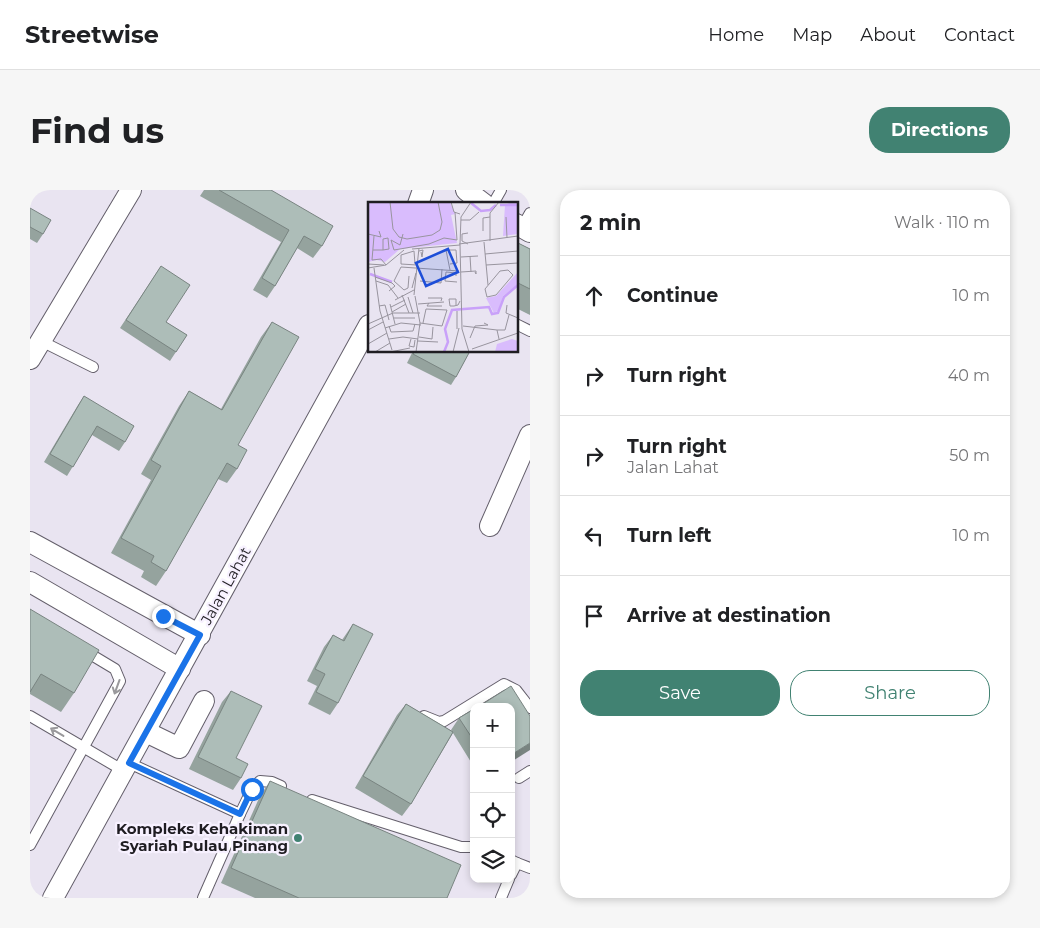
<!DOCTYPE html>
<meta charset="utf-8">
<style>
body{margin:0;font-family:Montserrat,sans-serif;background:#f6f6f6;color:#202124}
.controls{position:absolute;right:15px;bottom:15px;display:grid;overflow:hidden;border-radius:10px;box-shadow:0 2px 8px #0003}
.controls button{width:45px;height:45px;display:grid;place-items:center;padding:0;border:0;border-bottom:1px solid #e0e0e0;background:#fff;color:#202124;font:25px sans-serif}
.stop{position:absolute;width:15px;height:15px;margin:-11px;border:4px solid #1a73e8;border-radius:50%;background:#fff}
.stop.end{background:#1a73e8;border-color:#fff;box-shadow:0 1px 5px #0008}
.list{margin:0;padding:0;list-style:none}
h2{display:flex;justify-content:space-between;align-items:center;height:65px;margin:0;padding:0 20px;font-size:21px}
h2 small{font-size:16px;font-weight:400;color:#757577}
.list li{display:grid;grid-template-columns:32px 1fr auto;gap:15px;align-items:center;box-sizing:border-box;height:80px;padding:0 20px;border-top:1px solid #e0e0e0}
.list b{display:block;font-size:19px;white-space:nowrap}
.list p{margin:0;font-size:16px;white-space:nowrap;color:#757577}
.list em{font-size:16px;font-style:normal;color:#757577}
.actions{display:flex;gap:10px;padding:15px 20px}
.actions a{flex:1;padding:11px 0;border:1px solid #418272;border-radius:20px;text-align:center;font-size:18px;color:#418272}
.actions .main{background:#418272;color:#fff}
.icon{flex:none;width:28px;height:28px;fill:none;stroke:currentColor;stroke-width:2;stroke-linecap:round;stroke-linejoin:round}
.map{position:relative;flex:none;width:500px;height:708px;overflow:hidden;border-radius:20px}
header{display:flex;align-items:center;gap:30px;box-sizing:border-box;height:70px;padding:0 25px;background:#fff;border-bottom:1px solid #e0e0e0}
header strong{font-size:24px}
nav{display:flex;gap:28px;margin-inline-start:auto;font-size:18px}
.intro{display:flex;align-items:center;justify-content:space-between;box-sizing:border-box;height:120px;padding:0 30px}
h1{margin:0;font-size:35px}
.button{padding:12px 22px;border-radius:20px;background:#418272;color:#fff;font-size:18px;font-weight:700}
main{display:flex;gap:30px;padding:0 30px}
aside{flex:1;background:#fff;border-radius:20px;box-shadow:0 2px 8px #0003}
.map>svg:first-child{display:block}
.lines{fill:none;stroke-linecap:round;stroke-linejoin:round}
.lane-casing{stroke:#645f6b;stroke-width:12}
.street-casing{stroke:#645f6b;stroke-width:22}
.lane{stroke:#fff;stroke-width:10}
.street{stroke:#fff;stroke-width:20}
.wall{fill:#95a39e}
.shaded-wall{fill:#798481}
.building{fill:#adbdb8;stroke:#798481}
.oneway{stroke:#9a999c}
.route{stroke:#1a73e8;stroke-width:6}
.poi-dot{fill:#418272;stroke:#f7f1ff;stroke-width:2}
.labels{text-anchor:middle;stroke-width:4.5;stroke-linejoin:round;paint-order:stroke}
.street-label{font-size:15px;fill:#1f1d22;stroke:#f7f1ff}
.poi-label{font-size:15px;font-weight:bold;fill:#1f1d22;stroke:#f7f1ff;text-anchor:end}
.inset-river{fill:none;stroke:#c9a1f9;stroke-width:2.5}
.inset-road{fill:none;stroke:#98949e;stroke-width:1}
.view{fill:#1d4ed8;fill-opacity:0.15;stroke:#1d4ed8;stroke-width:2.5}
.inset-edge{fill:none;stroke:#1f1d22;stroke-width:2.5}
</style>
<header>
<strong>Streetwise</strong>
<nav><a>Home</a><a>Map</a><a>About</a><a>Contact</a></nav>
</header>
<div class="intro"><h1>Find us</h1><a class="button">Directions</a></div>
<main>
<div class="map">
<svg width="500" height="708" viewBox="0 0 500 708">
<rect width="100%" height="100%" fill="#e9e4f1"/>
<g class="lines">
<g class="lane-casing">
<g id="lane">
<polyline points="463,14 471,0"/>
<polyline points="492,37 500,23"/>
<polyline points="486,134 500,141"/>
<polyline points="11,151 63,177"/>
<polyline points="0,526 94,581"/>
<polyline points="394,526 409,532 414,531 474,494 486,500 500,518"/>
<polyline points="99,573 210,624 222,599 230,591 242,592 251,596"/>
<polyline points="489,588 500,581"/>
<polyline points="282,610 431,657 444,657"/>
<polyline points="0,655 90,491 85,479 55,461"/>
<polyline points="481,670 487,673 481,685"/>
<polyline points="487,673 500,678"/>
<polyline points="173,708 210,624"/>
<polyline points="471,708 479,689"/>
</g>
</g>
<g class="street-casing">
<g id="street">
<polyline points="436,0 454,14"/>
<polyline points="388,14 393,0"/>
<polyline points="486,34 500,42"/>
<polyline points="0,169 101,0"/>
<polyline points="460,336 500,245"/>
<polyline points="0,352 170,445"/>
<polyline points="0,392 150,479"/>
<polyline points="116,542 149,558 174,511"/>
<polyline points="23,708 339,135"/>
</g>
</g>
<use href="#lane" class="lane"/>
<use href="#street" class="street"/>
</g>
<g class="wall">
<polygon points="174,0 241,0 292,56 283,68 267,58 245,96 237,108 223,100 251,52 170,6"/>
<polygon points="0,18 13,44 7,53 0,49"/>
<polygon points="486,52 500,59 500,125 486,118"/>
<polygon points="131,76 136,132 157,145 140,171 90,138"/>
<polygon points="242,132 208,255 207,279 197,293 188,289 136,381 126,396 111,387 114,381 81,363 121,290 111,284 149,216 159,201 191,219 231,147"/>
<polygon points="383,161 440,161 426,187 421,195 377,173"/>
<polygon points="54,206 95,252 89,261 62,245 37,286 14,272 48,215"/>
<polygon points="0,419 44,503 31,522 0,504"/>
<polygon points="323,434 308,513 300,525 278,514 287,496 277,491 294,457 303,445 312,450"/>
<polygon points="201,501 206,568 211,588 203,600 159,579 192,512"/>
<polygon points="376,514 422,541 421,540 429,528 444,519 444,577 423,543 381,614 372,626 325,598 367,525"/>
<polygon points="240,591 417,708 225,708 191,693 230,606"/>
</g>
<polygon class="shaded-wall" points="500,553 500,560 481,572 481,565"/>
<g class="building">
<polygon points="0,0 3,0 0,6"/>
<polygon points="189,0 241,0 303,36 292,56 274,46 245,96 232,88 259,40"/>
<polygon points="0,18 21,30 13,44 0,37"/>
<polygon points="486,52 500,59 500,99 486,92"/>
<polygon points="131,76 160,95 136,132 157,145 146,162 96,130"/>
<polygon points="242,132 269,147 208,255 217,260 207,279 197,273 136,381 121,372 124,366 91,348 131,276 121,270 159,201 192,220"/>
<polygon points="385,161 440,161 426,187 383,164"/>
<polygon points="54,206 104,236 95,252 67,236 43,277 20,264"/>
<polygon points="0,419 69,460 44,503 11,484 0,502"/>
<polygon points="323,434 343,444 308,513 286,502 295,484 285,479 303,445 314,451"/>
<polygon points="481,496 500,526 500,553 481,565 481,517 448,517"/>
<polygon points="201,501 232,516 206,568 218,574 211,588 168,567"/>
<polygon points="376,514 423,542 381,614 333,586"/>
<polygon points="444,519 444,551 429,528"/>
<polygon points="240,591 431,675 417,708 269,708 201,678"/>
</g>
<defs><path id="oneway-shaft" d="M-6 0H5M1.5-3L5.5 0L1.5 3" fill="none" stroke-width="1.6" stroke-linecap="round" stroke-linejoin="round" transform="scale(1.25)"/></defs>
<g class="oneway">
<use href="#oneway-shaft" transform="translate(87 497) rotate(110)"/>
<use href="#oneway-shaft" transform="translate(27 542) rotate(-149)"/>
</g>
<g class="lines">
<polyline class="route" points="133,426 170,445 99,573 210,624 222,599"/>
</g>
<circle class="poi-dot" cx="268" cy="648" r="5"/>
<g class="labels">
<g class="street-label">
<text transform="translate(196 396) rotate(-61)" y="5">Jalan Lahat</text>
</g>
<g class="poi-label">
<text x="258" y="644">Kompleks Kehakiman<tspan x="258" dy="17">Syariah Pulau Pinang</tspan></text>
</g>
</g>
<g transform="translate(338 12)">
<rect width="150" height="150" fill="#e9e4f1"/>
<path d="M0 0H82L87 12 83 13 89 41 32 47 17 60 9 58 0 60ZM143 0H150V32L135 34 137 3ZM150 70V82L135 94 130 109 126 111 118 96 128 94ZM144 137 150 139V150H127L129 142Z" fill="#d9bcfd"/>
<path class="inset-river" d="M103 1 113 9 122 8 128 3M132 3H150M2 72 24 80M76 150 80 140 77 127 84 108 121 105 124 112 130 111 136 95 150 83"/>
<path class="inset-road" d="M22 0 25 27 31 35 39 37 64 33 72 28 74 20 70 0M83 0 86 10 92 12M138 15 139 36M93 18H102L111 10M115 29V16L122 15M100 31 94 32V39L100 42M0 32 13 35 11 29M6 34 4 58 13 57 18 63M23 38 26 48 61 42 76 36 89 38 87 10M23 38 32 43 35 32M122 39V11L131 0M116 40 120 83M91 42 150 34M92 42 93 15 103 0M92 42 94 127 101 150M44 47 92 43M5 48H15V37L20 36 21 47 15 48M51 49 55 48 54 55 53 50M117 52 150 49M102 54 103 70M93 55 110 54M0 62 16 63M47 62 46 49 33 53V62L49 63M118 63 150 61M33 65 91 69M33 65 26 79 36 88 40 86 41 74M0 66 18 63 36 48M6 66 12 109 24 148M82 68 78 48H88L89 61 82 62M140 68 145 73 128 93 119 95 117 87 132 69ZM93 70 108 69V72L107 70M88 74V71L78 70 77 79 89 80M7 75 24 81 27 84 21 89M8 79 20 83 30 96M52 79 73 81 74 67M44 86 48 71M34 93 41 111M46 93 51 46M47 94 52 121 48 150M40 95 45 111M60 96H74L73 99M27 98 46 88M61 101 59 104H74M22 102 27 122M50 102 76 100M88 103V97H81L82 104H86L90 103 92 99M139 103 138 111 150 116M11 104 17 103 21 118M23 105 37 98M89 109V127M24 110 38 102M25 111H52M26 116H47M52 121 74 124 79 108 58 107 55 121M0 122 25 111M21 124 23 130 45 129 47 122M95 124 129 128 131 137M17 126 33 121 53 123M0 128 15 120M129 128H137L141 113M51 135 64 137 65 125M102 136 107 124 120 123 116 121M21 137 35 135 50 137M43 137 41 144 46 145 47 138M50 139 70 140M0 142 19 131M104 147 150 131M7 150 22 141M22 150 42 146M26 150H47M85 150 91 126"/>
<path class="view" d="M80 47 90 70 58 84 48 61Z"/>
<rect width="150" height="150" class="inset-edge"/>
</g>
</svg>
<div class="controls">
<button>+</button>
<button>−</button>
<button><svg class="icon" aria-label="locate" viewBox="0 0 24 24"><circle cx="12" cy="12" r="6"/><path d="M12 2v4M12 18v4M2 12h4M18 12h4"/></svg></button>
<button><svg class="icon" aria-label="layers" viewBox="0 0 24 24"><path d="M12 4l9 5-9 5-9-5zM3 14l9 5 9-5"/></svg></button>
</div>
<div class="stop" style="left:222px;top:599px"></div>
<div class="stop end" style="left:133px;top:426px"></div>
</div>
<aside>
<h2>2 min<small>Walk · 110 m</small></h2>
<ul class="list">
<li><svg class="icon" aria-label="ahead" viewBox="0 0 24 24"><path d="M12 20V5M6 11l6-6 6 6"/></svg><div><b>Continue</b></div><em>10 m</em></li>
<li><svg class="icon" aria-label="right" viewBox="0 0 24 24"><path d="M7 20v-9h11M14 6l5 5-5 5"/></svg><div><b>Turn right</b></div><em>40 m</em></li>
<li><svg class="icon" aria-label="right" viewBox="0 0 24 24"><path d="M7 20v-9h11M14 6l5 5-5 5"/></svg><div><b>Turn right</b><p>Jalan Lahat</p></div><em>50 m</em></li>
<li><svg class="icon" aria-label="left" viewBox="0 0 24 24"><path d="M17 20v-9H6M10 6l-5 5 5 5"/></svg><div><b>Turn left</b></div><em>10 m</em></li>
<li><svg class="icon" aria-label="arrive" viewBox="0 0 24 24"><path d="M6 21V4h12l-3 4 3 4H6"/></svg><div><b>Arrive at destination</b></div></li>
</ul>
<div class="actions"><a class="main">Save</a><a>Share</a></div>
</aside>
</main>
